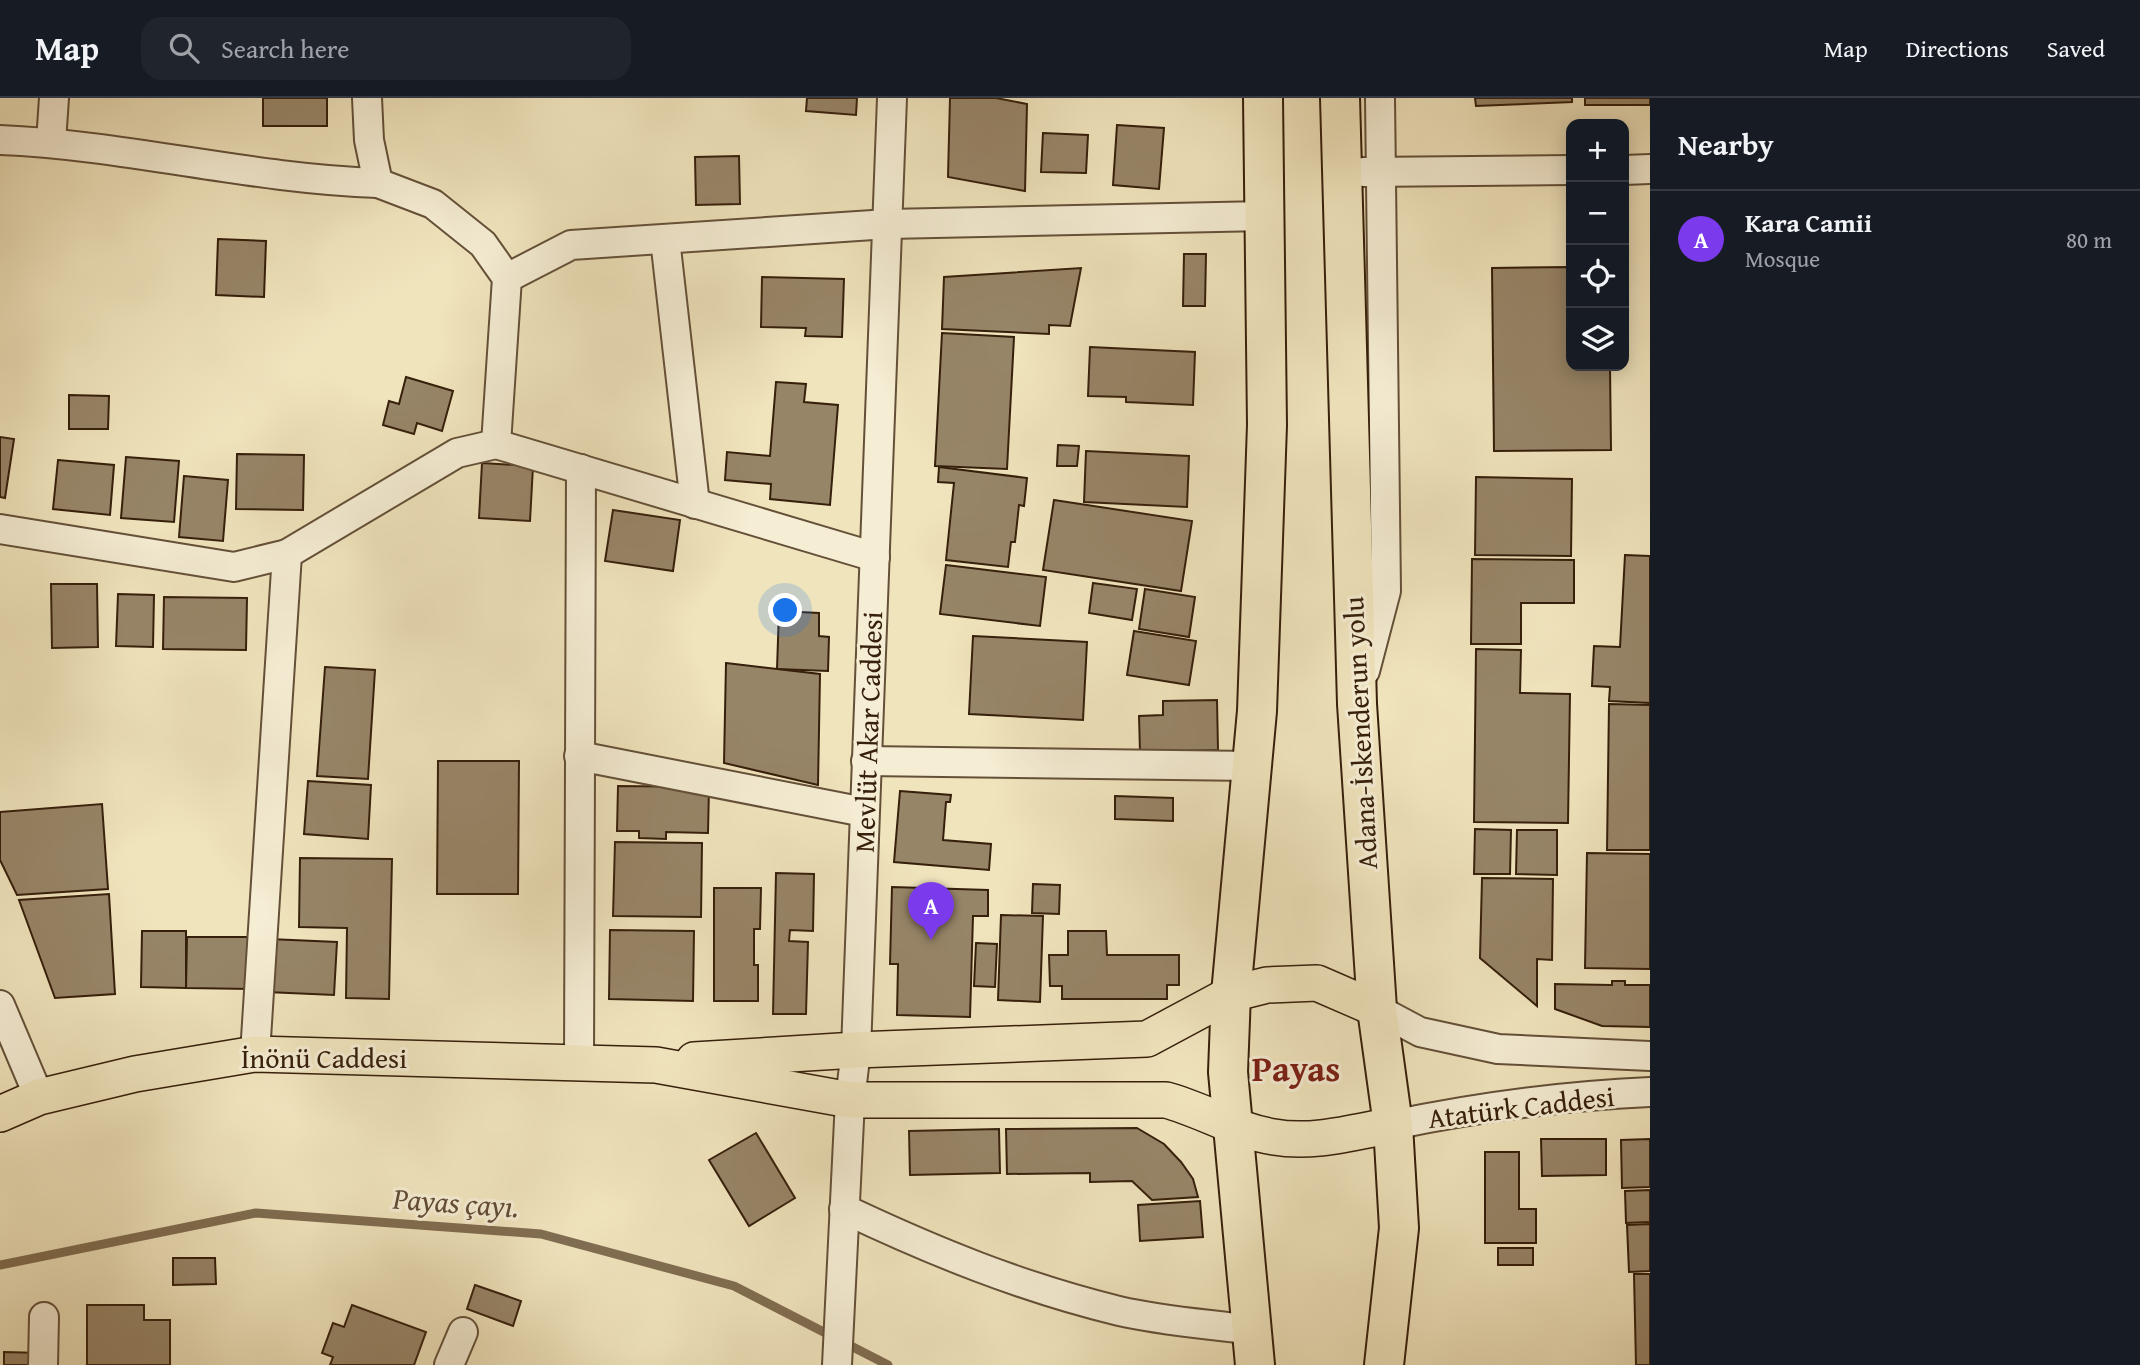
<!DOCTYPE html>
<meta charset="utf-8">
<style>
body{margin:0;font-family:"Gentium Book Plus",serif;background:#20242c;color:#f1f3f6}
.controls{position:absolute;right:21px;top:21px;display:grid;overflow:hidden;border-radius:14px;box-shadow:0 4px 18px #0003}
.controls button{width:63px;height:63px;display:grid;place-items:center;padding:0;border:0;border-bottom:2px solid #363941;background:#171b24;color:#f1f3f6;font:35px sans-serif}
.you{position:absolute;left:786px;top:513px;width:24px;height:24px;margin:-18px;border:5px solid #fff;border-radius:50%;background:#1a73e8;box-shadow:0 0 0 10px #1a73e833}
.badge{display:grid;place-items:center;width:46px;height:46px;border-radius:50%;background:#7c3aed;color:#fff;font-size:23px;font-weight:700}
.pin{position:absolute;translate:-50% -58px;filter:drop-shadow(0 2px 4px #0008)}
.pin::after{content:'';position:absolute;top:37px;width:24px;height:21px;background:inherit;clip-path:polygon(0 0,100% 0,50% 100%)}
.list{margin:0;padding:0;list-style:none}
h2{display:flex;justify-content:space-between;align-items:center;height:91px;margin:0;padding:0 28px;font-size:30px}
h2 small{font-size:23px;font-weight:400;color:#9ea1a6}
.list li{display:grid;grid-template-columns:46px 1fr auto;gap:21px;align-items:center;box-sizing:border-box;height:98px;padding:0 28px;border-top:2px solid #363941}
.list b{display:block;font-size:26px;white-space:nowrap}
.list p{margin:0;font-size:23px;white-space:nowrap;color:#9ea1a6}
.list em{font-size:23px;font-style:normal;color:#9ea1a6}
.icon{flex:none;width:38px;height:38px;fill:none;stroke:currentColor;stroke-width:2;stroke-linecap:round;stroke-linejoin:round}
.map{position:relative;flex:none;width:1650px;height:1267px;overflow:hidden}
header{display:flex;align-items:center;gap:42px;box-sizing:border-box;height:98px;padding:0 35px;background:#171b24;border-bottom:2px solid #363941}
header strong{font-size:33px}
nav{display:flex;gap:38px;margin-inline-start:auto;font-size:24px}
.search{width:490px;height:63px;background:#20242c;display:flex;align-items:center;gap:18px;box-sizing:border-box;padding:0 24px;border-radius:21px;color:#9ea1a6;font-size:26px}
main{display:flex}
aside{flex:1;background:#171b24}
.map>svg:first-child{display:block}
.lines{fill:none;stroke-linecap:round;stroke-linejoin:round}
.stream{stroke:#806d51;stroke-width:9}
.building{fill:#978568;stroke:#361f0b;stroke-width:2}
.minor-casing{stroke:#645038;stroke-width:32}
.major-casing{stroke:#361f0b;stroke-width:38}
.highway-casing{stroke:#361f0b;stroke-width:42}
.minor{stroke:#f5edd4;stroke-width:28}
.major{stroke:#f0e4bd;stroke-width:35}
.highway{stroke:#f0e4bd;stroke-width:38}
.labels{text-anchor:middle;stroke-width:6;stroke-linejoin:round;paint-order:stroke}
.street-label{font-size:28px;fill:#361f0b;stroke:#f5edd4}
.water-label{font-size:30px;font-style:italic;fill:#614c34;stroke:#f5edd4}
.district-label{font-size:35px;font-weight:bold;fill:#7a1f14;stroke:#f5edd4}
</style>
<header>
<strong>Map</strong>
<div class="search"><svg class="icon" aria-label="search" viewBox="0 0 24 24"><circle cx="10" cy="10" r="6"/><path d="M15 15l6 6"/></svg>Search here</div>
<nav><a>Map</a><a>Directions</a><a>Saved</a></nav>
</header>
<main>
<div class="map">
<svg width="1650" height="1267" viewBox="0 0 1650 1267">
<rect width="100%" height="100%" fill="#f0e4bd"/>
<filter id="stains"><feTurbulence type="fractalNoise" baseFrequency=".00286" numOctaves="4"/><feColorMatrix values="0 0 0 0 .2 0 0 0 0 .09 0 0 0 0 .02 0 0 0 .5 -.17"/></filter>
<radialGradient id="worn" r=".72"><stop offset=".6" stop-color="#630" stop-opacity="0"/><stop offset="1" stop-color="#630" stop-opacity=".3"/></radialGradient>
<g class="lines">
<polyline class="stream" points="0,1167 256,1115 541,1136 734,1188 888,1267"/>
</g>
<g class="building">
<rect x="263" y="0" width="64" height="28"/>
<polygon points="807,0 857,0 856,17 806,13"/>
<polygon points="950,0 996,0 1027,6 1025,93 948,79"/>
<polygon points="1475,0 1572,0 1572,4 1476,8"/>
<rect x="1585" y="0" width="65" height="7"/>
<polygon points="1117,27 1164,30 1159,91 1113,87"/>
<polygon points="1043,35 1088,37 1086,75 1041,74"/>
<polygon points="739,58 740,106 696,107 695,59"/>
<polygon points="218,141 266,143 264,199 216,197"/>
<polygon points="1184,156 1206,156 1205,208 1183,208"/>
<polygon points="1571,169 1571,268 1610,268 1611,352 1494,353 1492,170"/>
<polygon points="1081,170 1070,228 1049,227 1049,236 942,231 944,179"/>
<polygon points="762,179 844,181 842,239 805,238 806,230 761,229"/>
<polygon points="942,235 1014,239 1007,371 935,368"/>
<polygon points="1090,249 1195,254 1193,307 1126,304 1126,299 1088,298"/>
<polygon points="406,279 453,293 442,333 417,325 414,336 383,327 389,303 399,306"/>
<polygon points="776,284 806,286 804,304 838,307 830,407 770,401 771,386 725,382 727,354 770,358"/>
<polygon points="69,297 109,298 108,331 69,331"/>
<polygon points="0,339 14,341 5,400 0,399"/>
<polygon points="1058,347 1079,348 1077,368 1057,368"/>
<polygon points="1086,353 1189,358 1187,409 1084,404"/>
<polygon points="237,356 304,357 303,412 236,411"/>
<polygon points="126,359 179,363 174,424 121,420"/>
<polygon points="58,362 114,367 110,417 53,411"/>
<polygon points="482,365 533,368 530,423 479,420"/>
<polygon points="939,369 1027,380 1024,408 1019,407 1015,444 1011,444 1008,469 946,462 954,385 938,384"/>
<polygon points="184,378 228,382 223,443 179,439"/>
<polygon points="1476,379 1572,381 1571,458 1475,457"/>
<polygon points="1054,402 1192,423 1181,493 1043,472"/>
<polygon points="613,412 680,422 673,473 605,463"/>
<polygon points="1625,457 1650,458 1650,605 1609,603 1610,589 1592,588 1594,548 1620,549"/>
<polygon points="1472,461 1574,462 1574,505 1521,505 1521,546 1471,546"/>
<polygon points="946,467 1046,479 1040,528 940,516"/>
<polygon points="1093,485 1137,491 1132,522 1089,515"/>
<polygon points="51,486 97,486 98,549 52,550"/>
<polygon points="1145,491 1195,499 1189,539 1139,531"/>
<polygon points="118,496 154,497 153,549 116,548"/>
<polygon points="164,499 247,500 246,552 163,551"/>
<polygon points="779,513 819,515 819,538 829,539 828,573 777,571"/>
<polygon points="1134,533 1196,543 1189,587 1127,577"/>
<polygon points="973,538 1087,544 1083,622 969,616"/>
<polygon points="1476,551 1521,552 1520,595 1570,596 1568,725 1474,724"/>
<polygon points="726,565 820,576 818,687 724,665"/>
<polygon points="325,569 375,572 368,681 317,678"/>
<polygon points="1217,602 1218,652 1140,654 1139,618 1163,617 1163,603"/>
<polygon points="1609,606 1650,607 1650,752 1607,752"/>
<polygon points="438,663 519,663 518,796 437,796"/>
<polygon points="308,683 371,687 368,741 304,736"/>
<polygon points="618,688 709,689 708,735 666,734 666,741 639,740 639,733 617,733"/>
<polygon points="900,693 951,697 950,704 946,704 943,742 991,746 989,772 894,764"/>
<polygon points="1115,698 1173,700 1173,723 1115,721"/>
<polygon points="102,706 108,791 17,797 0,762 0,714"/>
<polygon points="1475,731 1511,732 1510,776 1474,776"/>
<polygon points="1517,732 1557,732 1557,777 1516,776"/>
<polygon points="615,744 702,745 701,819 613,818"/>
<polygon points="1587,755 1650,756 1650,871 1585,870"/>
<polygon points="300,760 392,761 389,901 346,900 347,830 299,829"/>
<polygon points="776,775 814,776 813,833 790,832 789,843 808,844 806,916 773,916"/>
<polygon points="1482,780 1553,781 1552,862 1537,861 1537,908 1480,860"/>
<polygon points="1033,786 1060,787 1059,816 1032,815"/>
<polygon points="892,789 988,792 988,818 973,818 970,919 897,917 898,866 890,866"/>
<polygon points="714,790 761,790 760,831 754,831 754,867 758,867 758,903 714,903"/>
<polygon points="109,796 115,896 55,900 19,802"/>
<polygon points="1001,817 1043,818 1040,904 998,902"/>
<polygon points="610,832 694,833 693,903 609,901"/>
<polygon points="142,833 186,833 186,890 141,889"/>
<polygon points="1068,833 1106,833 1107,857 1179,857 1179,887 1167,887 1167,901 1062,901 1062,888 1050,888 1049,857 1068,857"/>
<polygon points="187,839 250,839 250,891 186,890"/>
<polygon points="269,841 337,844 334,897 267,894"/>
<polygon points="976,845 997,846 995,889 974,888"/>
<polygon points="1612,883 1625,883 1625,887 1650,887 1650,929 1602,928 1555,911 1555,886 1612,887"/>
<polygon points="1137,1030 1164,1046 1181,1064 1193,1081 1198,1099 1152,1102 1132,1083 1090,1084 1090,1075 1007,1076 1006,1031"/>
<polygon points="999,1031 1000,1075 910,1077 909,1033"/>
<polygon points="756,1035 795,1100 749,1128 709,1062"/>
<polygon points="1541,1041 1606,1041 1606,1077 1542,1078"/>
<polygon points="1650,1041 1650,1089 1622,1090 1621,1042"/>
<polygon points="1485,1054 1519,1054 1519,1111 1536,1111 1536,1145 1485,1145"/>
<polygon points="1650,1092 1650,1124 1626,1125 1625,1093"/>
<polygon points="1200,1103 1203,1139 1140,1143 1138,1107"/>
<polygon points="1650,1126 1650,1173 1629,1174 1627,1127"/>
<rect x="1498" y="1150" width="35" height="17"/>
<polygon points="173,1160 215,1160 216,1186 173,1187"/>
<polygon points="1634,1176 1650,1176 1650,1267 1636,1267"/>
<polygon points="475,1187 521,1203 513,1228 467,1211"/>
<polygon points="87,1207 144,1207 144,1222 170,1222 170,1267 87,1267"/>
<polygon points="352,1207 426,1234 414,1267 330,1267 333,1259 322,1255 333,1225 344,1229"/>
<polygon points="4,1254 41,1255 41,1267 4,1267"/>
</g>
<g class="lines">
<g class="minor-casing">
<g id="minor">
<polyline points="367,0 369,42 378,85 433,106 483,146 507,180 496,346"/>
<path d="M0 42C127 47 251 81 378 85"/>
<polyline points="51,44 54,0"/>
<polyline points="1624,72 1650,71"/>
<polyline points="1364,74 1571,72"/>
<polyline points="665,141 695,406"/>
<polyline points="507,180 571,147 888,126 1265,118"/>
<polyline points="0,431 234,469 287,456 457,355 496,346 875,459"/>
<polyline points="1365,573 1386,493 1380,0"/>
<polyline points="579,658 864,714"/>
<polyline points="866,663 1252,668"/>
<polyline points="0,907 39,999"/>
<polyline points="1377,911 1420,934 1498,951 1650,958"/>
<polyline points="255,956 287,456"/>
<polyline points="579,964 581,371"/>
<path d="M1393 1027C1478 1009 1563 998 1650 994"/>
<path d="M844 1111C935 1154 1021 1189 1119 1213 1162 1223 1208 1226 1251 1232"/>
<polyline points="43,1267 44,1219"/>
<polyline points="449,1267 463,1234"/>
<polyline points="837,1267 850,1002 856,952 892,0"/>
</g>
</g>
<g class="major-casing">
<g id="major">
<polyline points="694,962 856,952 1147,941 1231,896 1267,887 1317,885 1377,911"/>
<path d="M0 1016 39 999 135 976 255 956 656 967 850 1002H1166C1203 1012 1236 1033 1274 1039 1313 1046 1354 1034 1393 1027"/>
</g>
</g>
<g class="highway-casing">
<g id="highway">
<polyline points="1340,0 1357,606 1377,911 1393,1027 1399,1130 1384,1267"/>
<polyline points="1255,1267 1228,974 1231,896 1257,613 1267,327 1263,0"/>
</g>
</g>
<use href="#minor" class="minor"/>
<use href="#major" class="major"/>
<use href="#highway" class="highway"/>
</g>
<g class="labels">
<g class="street-label">
<text transform="translate(868 634) rotate(-88)" y="10">Mevlüt Akar Caddesi</text>
<text transform="translate(1360 635) rotate(-93)" y="10">Adana-İskenderun yolu</text>
<text x="324" y="970">İnönü Caddesi</text>
<text transform="translate(1521 1009) rotate(-7)" y="10">Atatürk Caddesi</text>
</g>
<g class="water-label">
<text transform="translate(456 1105) rotate(4)" y="10">Payas çayı.</text>
</g>
<g class="district-label">
<text x="1296" y="983">Payas</text>
</g>
</g>
<rect width="100%" height="100%" filter="url(#stains)"/>
<rect width="100%" height="100%" fill="url(#worn)"/>
</svg>
<div class="controls">
<button>+</button>
<button>−</button>
<button><svg class="icon" aria-label="locate" viewBox="0 0 24 24"><circle cx="12" cy="12" r="6"/><path d="M12 2v4M12 18v4M2 12h4M18 12h4"/></svg></button>
<button><svg class="icon" aria-label="layers" viewBox="0 0 24 24"><path d="M12 4l9 5-9 5-9-5zM3 14l9 5 9-5"/></svg></button>
</div>
<div class="you"></div>
<div class="pin badge" style="left:931px;top:842px">A</div>
</div>
<aside>
<h2>Nearby<small></small></h2>
<ul class="list">
<li><span class="badge">A</span><div><b>Kara Camii</b><p>Mosque</p></div><em>80 m</em></li>
</ul>
</aside>
</main>
